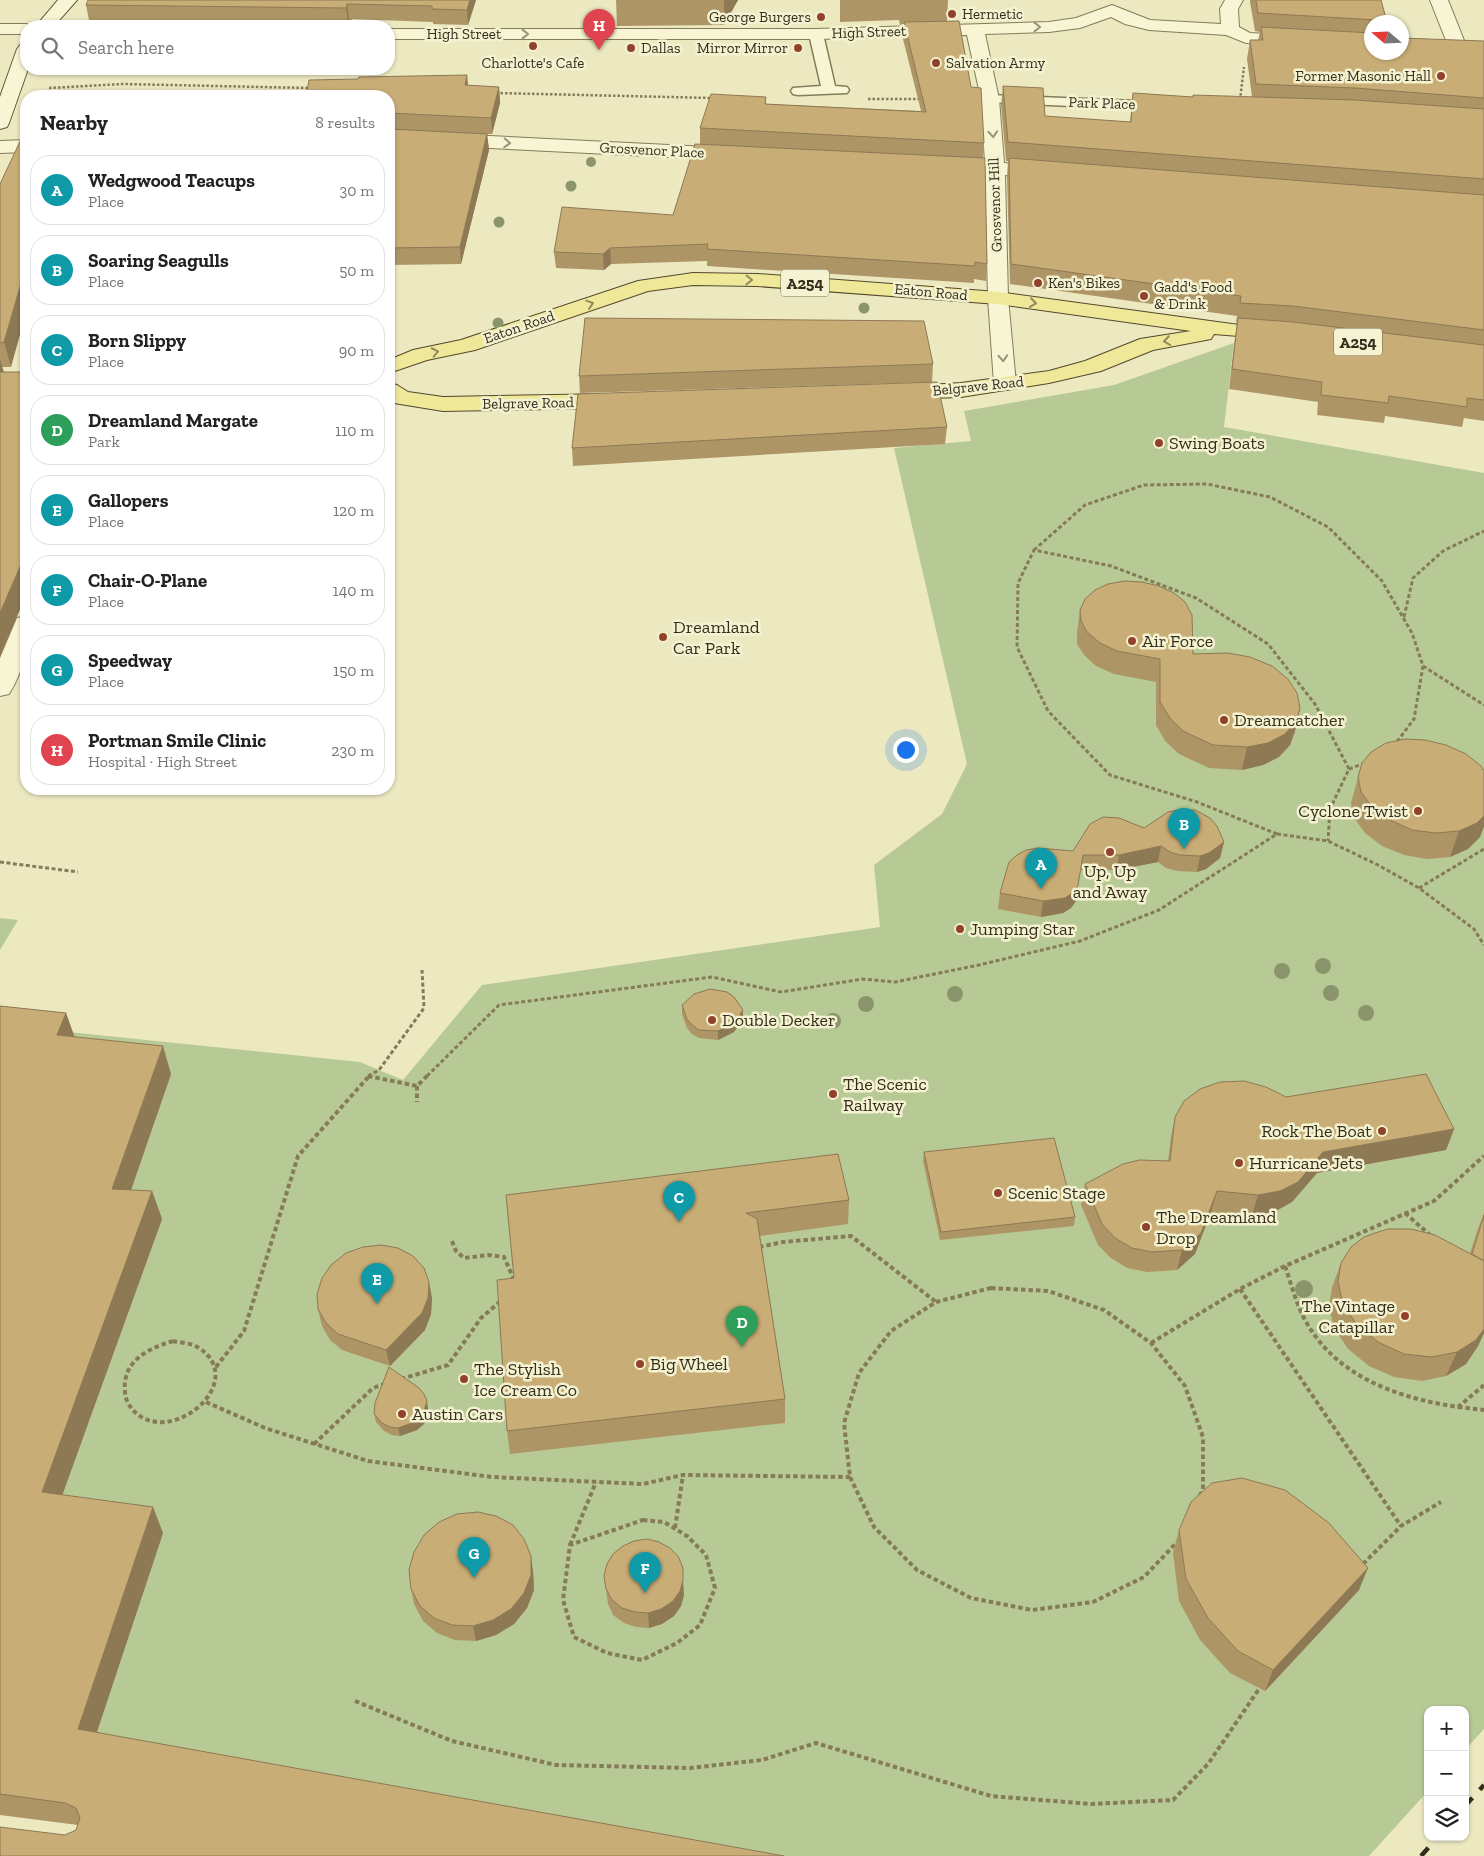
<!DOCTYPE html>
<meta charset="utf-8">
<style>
body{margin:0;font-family:"Zilla Slab",serif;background:#f6f6f6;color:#222}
.controls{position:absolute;right:15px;bottom:15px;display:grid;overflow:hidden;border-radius:10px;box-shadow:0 1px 4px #0004}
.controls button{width:45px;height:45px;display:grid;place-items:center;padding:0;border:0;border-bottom:1px solid #e0e0e0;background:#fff;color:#222;font:25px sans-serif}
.compass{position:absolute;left:1364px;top:15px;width:45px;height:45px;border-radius:50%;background:#fff;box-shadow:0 1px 4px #0004;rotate:289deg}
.you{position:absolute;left:905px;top:749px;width:18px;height:18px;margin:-12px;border:4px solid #fff;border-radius:50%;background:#1a73e8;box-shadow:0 0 0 8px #1a73e833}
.badge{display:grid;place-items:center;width:32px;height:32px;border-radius:50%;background:#0f766e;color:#fff;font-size:16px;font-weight:700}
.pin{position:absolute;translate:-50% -41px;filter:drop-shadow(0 1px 2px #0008)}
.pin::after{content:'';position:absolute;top:26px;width:18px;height:15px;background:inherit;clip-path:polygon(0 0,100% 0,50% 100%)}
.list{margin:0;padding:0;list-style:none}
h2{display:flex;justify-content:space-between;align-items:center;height:65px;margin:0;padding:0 20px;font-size:21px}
h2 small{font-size:16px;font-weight:400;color:#767676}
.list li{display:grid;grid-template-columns:32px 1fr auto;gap:15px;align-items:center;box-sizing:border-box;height:70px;margin:0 10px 10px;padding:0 10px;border:1px solid #e0e0e0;border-radius:20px}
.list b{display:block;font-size:19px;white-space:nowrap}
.list p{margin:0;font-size:16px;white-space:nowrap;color:#767676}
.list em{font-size:16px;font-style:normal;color:#767676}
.icon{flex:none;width:28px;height:28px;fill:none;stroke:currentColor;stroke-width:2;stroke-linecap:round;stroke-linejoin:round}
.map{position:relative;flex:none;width:1484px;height:1856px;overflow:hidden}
.search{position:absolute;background:#fff;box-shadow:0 1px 4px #0004;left:20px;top:20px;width:375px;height:55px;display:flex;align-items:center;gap:12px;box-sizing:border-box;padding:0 18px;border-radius:20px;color:#767676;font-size:19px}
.panel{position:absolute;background:#fff;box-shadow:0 1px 4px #0004;left:20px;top:90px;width:375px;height:705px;border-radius:20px}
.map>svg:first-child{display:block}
.green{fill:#b7ca95}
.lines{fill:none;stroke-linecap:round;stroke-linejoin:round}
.lane-casing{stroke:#857b59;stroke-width:3}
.street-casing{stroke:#857b59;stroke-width:2}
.secondary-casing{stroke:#675b3c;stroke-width:2}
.primary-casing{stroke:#53472d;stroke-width:2}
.path-far2{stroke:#857b59;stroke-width:2.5;stroke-dasharray:2.5 2;stroke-linecap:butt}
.path-far1{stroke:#857b59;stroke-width:3;stroke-dasharray:4 2.5;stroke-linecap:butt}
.path{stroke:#857b59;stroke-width:4;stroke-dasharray:4.5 3;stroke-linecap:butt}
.lane{fill:#f7f5d3;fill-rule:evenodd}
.street{fill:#f7f5d3;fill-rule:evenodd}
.secondary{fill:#f7f5d3;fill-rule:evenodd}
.primary{fill:#efe899;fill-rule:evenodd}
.rail{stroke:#352e1d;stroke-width:4.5;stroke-dasharray:11 11;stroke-linecap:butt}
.tree{fill:#8b956b}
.wall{fill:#ad9566}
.shaded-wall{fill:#8d7953}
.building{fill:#c9ad77;stroke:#8d7953}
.oneway{stroke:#969278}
.oneway2{stroke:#928b5b}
.poi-dot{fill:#92422b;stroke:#f4f2d0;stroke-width:2}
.labels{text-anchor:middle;stroke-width:5;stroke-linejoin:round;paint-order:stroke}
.far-poi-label{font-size:15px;fill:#352e1d;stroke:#f4f2d0;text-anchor:start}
.far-street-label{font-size:15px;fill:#352e1d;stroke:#f4f2d0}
.shield{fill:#f4f2d0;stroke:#6e6953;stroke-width:1}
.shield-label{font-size:16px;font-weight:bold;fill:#352e1d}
.poi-label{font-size:18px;fill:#352e1d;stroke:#f4f2d0;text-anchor:start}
</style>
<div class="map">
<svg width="1484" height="1856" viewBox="0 0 1484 1856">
<rect width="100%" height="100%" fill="#ece9c1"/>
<g class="green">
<polygon points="1234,343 1224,427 1484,473 1484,1729 1465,1750 1465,1710 1428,1710 1428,1791 1369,1856 685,1856 92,1745 0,1025 360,1062 403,1080 482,985 880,927 874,865 942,814 967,764 894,448 971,441 964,411 1114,385"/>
<polygon points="0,918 18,920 0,950"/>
</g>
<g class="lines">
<g class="lane-casing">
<g id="lane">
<polygon points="816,30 823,34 835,86 847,87 849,90 847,93 798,95 793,94 791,91 793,88 821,86 809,34"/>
<polygon points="990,95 1159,102 1164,103 1166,106 1164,109 1159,110 985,102 983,99 985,96"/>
</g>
</g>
<g class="street-casing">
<g id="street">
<polygon points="1225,0 1243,0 1238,9 1239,27 1250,33 1372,40 1372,50 1246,43 1226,35 1149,30 1125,24 1111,17 1080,28 1049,32 985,34 999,99 1004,163 1051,168 1054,172 1051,176 1044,178 1005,175 1008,298 1016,384 1013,389 1005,390 997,389 994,384 988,298 985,174 940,169 937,165 940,161 947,159 985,162 981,99 967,35 816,39 389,39 389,29 816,29 1049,22 1076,18 1112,5 1150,20 1221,24 1220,9"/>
<polygon points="1430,0 1448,0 1467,48 1464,52 1458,53 1452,52 1449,48"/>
<polygon points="0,24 26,24 33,26 26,26 26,34 0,34"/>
<polygon points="389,131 729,148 736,150 739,154 736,158 729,160 389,143"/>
<polygon points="26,140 26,152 0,153 0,141"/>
<path d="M26 616C28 646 25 668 9 694L0 696V658L17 618Z"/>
</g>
</g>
<g class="secondary-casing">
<g id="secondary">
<polygon points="58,0 77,0 54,26 36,26"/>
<polygon points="26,44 26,69 28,69 9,123 7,127 0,129 0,97 17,49 20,45"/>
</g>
</g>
<g class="primary-casing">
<g id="primary">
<polygon points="693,273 757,274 998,292 1232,324 1281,329 1285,333 1281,337 1274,339 1214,334 1211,339 1153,350 1101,371 1049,383 961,397 902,399 894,397 891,392 894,387 961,383 1049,371 1085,361 1140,339 1191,331 998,304 757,286 693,285 648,291 475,350 427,360 389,373 389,360 413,350 461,340 638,281"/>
<polygon points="389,383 397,385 408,392 443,397 614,394 622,396 625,401 622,406 614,408 443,411 394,403 389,399"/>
</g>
</g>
<g class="path-far2">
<polyline points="349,26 352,15"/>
<polyline points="49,88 123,84 310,88"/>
<polyline points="496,93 712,98"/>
<polyline points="868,99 922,99"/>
<polyline points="1240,100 1244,67"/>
</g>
<g class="path-far1">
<polyline points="1034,550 1085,505 1144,485 1207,484 1270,497 1328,527 1382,581 1412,633 1423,666 1414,719 1396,743"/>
<polyline points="1404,617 1413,578 1443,551 1484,531"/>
<polyline points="1423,666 1484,705"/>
<polyline points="1349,769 1365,763"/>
<polyline points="1277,834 1197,802 1110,775 1048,711 1017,647 1018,583 1034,550 1111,566 1196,598 1268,644 1315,704 1349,769 1330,809 1328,841"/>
<polyline points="0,862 78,872"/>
<polyline points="1419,888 1484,849"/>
<polyline points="368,1076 379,1070 424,1008 422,970"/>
<polyline points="427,1076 499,1005 712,977 781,992 863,979 895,982 979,965 1080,941 1159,910 1277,834 1328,841 1378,865 1419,888 1474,929 1484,945"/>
</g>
<g class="path">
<polyline points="368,1076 417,1086 428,1075"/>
<polyline points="417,1086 417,1102"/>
<polyline points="1405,1213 1430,1235"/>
<polyline points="452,1241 456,1251 464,1258 489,1255 504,1257 515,1282"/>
<polyline points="759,1247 783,1242 851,1236 936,1302"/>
<path d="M1285 1266C1291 1283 1295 1300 1303 1316 1333 1376 1397 1398 1458 1407L1483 1386 1484 1382"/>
<polygon points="991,1288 1048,1291 1104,1310 1151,1343 1185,1386 1203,1437 1203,1489 1182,1537 1144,1577 1093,1602 1032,1610 971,1598 917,1570 874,1527 850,1477 844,1423 859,1373 891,1331 936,1302"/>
<polyline points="1240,1289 1401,1526"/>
<path d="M173 1341C181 1343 192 1343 199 1348 248 1380 176 1445 137 1414 130 1408 125 1400 125 1391 122 1361 149 1348 173 1341Z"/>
<polyline points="1151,1343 1240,1289 1285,1266 1434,1201 1484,1156"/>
<polyline points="216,1367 244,1331 298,1156 370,1075"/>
<polyline points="401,1379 448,1365 481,1318 502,1300"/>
<polyline points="206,1402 265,1428 368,1461 492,1477 643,1484 683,1475 850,1477"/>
<polyline points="1458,1407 1484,1410"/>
<polyline points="314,1444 373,1388 385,1384"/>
<polygon points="643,1520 664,1522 687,1536 706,1555 715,1588 700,1625 677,1643 642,1660 607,1653 574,1637 563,1600 570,1545"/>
<polyline points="675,1528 683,1475"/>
<polyline points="570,1545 596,1482"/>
<polyline points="1363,1564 1401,1526 1441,1502"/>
<polyline points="355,1701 452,1741 556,1765 690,1768 762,1760 816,1743 991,1796 1091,1804 1173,1800 1208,1764 1261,1686"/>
</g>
<use href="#lane" class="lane"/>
<use href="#street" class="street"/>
<use href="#secondary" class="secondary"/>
<use href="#primary" class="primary"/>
<g class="rail">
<polyline points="1465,1806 1484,1785"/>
<polyline points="1421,1856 1438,1837"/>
</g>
</g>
<g class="tree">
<circle cx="591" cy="162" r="5"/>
<circle cx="571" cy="186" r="5.5"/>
<circle cx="499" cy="222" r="5.5"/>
<circle cx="864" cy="308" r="5.5"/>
<circle cx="498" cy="323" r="5.5"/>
<circle cx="1323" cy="966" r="8"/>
<circle cx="1282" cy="971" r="8"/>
<circle cx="1331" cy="993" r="8"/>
<circle cx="955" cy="994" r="8"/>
<circle cx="866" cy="1004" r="8"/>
<circle cx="1366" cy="1013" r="8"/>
<circle cx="833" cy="1021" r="8"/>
<circle cx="1304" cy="1289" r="9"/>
</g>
<g class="wall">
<polygon points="476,0 468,25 433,24 433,22 349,19 348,23 89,20 86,5"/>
<polygon points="616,0 738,0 724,25 617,26"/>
<polygon points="840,0 948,0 947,21 971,87 984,143 983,158 987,264 986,281 974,279 974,283 707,266 707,261 611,264 604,270 556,268 554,252 673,215 700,144 700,128 766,97 766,104 921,111 903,39 904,24 900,25 899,20 840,22"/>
<polygon points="1250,0 1381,0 1387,22 1372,22 1372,52 1484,41 1484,421 1464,418 1462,427 1385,416 1384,423 1317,415 1318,402 1229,389 1235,338 1237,322 1236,322 1237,316 1010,284 1007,177 1008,161 1006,161 1001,105 1003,86 1045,116 1130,122 1133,93 1193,97 1252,97 1247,59 1250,40 1258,40 1260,32 1255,31 1250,2"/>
<polygon points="467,75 468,85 499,87 500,103 492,134 487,134 489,150 461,264 389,265 389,96 358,79"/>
<polygon points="0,184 11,367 2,367 4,372 26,372 26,595 0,656"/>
<polygon points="933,364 932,382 580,393 579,376"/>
<polygon points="578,394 947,427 945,444 573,466 572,448"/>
<polygon points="1080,610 1193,654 1300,708 1295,731 1290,745 1279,757 1263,765 1242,770 1209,768 1179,754 1165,741 1156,725 1156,682 1114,674 1096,666 1084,655 1077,644 1077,632"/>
<polygon points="1362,763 1484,771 1484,826 1480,837 1468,849 1450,857 1427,859 1404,855 1382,846 1365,833 1354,818 1351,803"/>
<polygon points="1144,828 1224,842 1220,858 1206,869 1197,872 1177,871 1166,868 1158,862 1117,870 1080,870 1076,901 1071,908 1063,913 1041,917 998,909 1000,893 1073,851"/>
<polygon points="682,1005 743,1019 734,1032 718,1040 699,1038 692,1034 687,1028 682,1014"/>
<polygon points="0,1006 66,1013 74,1036 171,1074 131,1190 152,1191 162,1219 62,1495 163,1533 96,1733 784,1856 65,1835 76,1830 78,1825 0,1815"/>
<polygon points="1286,1097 1454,1129 1446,1150 1317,1173 1292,1202 1274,1212 1252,1215 1211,1212 1195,1254 1177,1270 1147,1272 1127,1268 1111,1258 1098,1245 1081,1205 1085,1184 1168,1161 1171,1137 1175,1117"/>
<polygon points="924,1152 1075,1217 1074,1226 940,1240 923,1161"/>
<polygon points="506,1195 849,1200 848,1224 760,1236 785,1399 785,1423 510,1454 507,1431 514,1278"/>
<polygon points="1484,1213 1484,1333 1478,1346 1466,1364 1446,1376 1422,1381 1394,1377 1369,1366 1348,1349 1334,1328 1329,1306 1332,1287 1341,1263 1470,1253 1479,1226"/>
<polygon points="432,1298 431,1314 425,1330 390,1366 342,1350 330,1340 322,1326 318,1309"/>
<polygon points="428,1409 424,1424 417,1430 400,1436 392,1435 384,1431 376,1422 374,1414"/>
<polygon points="1179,1530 1359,1590 1265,1691 1230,1673 1200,1640 1179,1601 1173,1553"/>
<polygon points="533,1571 534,1590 527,1608 514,1624 496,1635 476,1641 455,1640 437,1633 423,1621 414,1604 411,1589"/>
<polygon points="604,1576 684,1595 681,1606 674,1616 662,1624 649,1628 636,1627 624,1623 613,1615 608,1604"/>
</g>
<g class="shaded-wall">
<polygon points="470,0 476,0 468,25 467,10"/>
<polygon points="724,0 738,0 724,25"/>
<polygon points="347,4 349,19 348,23 346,8"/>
<polygon points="467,75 468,91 465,85"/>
<polygon points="499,87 500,103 492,134 491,118"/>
<polygon points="487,134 489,150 461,264 460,247"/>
<polygon points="610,248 611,264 604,270 603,254"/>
<polygon points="26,266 26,313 11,367 4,342"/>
<polygon points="0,359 7,383 0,387"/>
<polygon points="26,553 26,595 0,656 0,613"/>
<polygon points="1300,708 1295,731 1290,745 1279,757 1263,765 1242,770 1247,747"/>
<polygon points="1484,816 1484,826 1480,837 1468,849 1450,857 1459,831"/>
<polygon points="1224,842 1220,858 1206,869 1197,872 1200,856"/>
<polygon points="1161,846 1158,862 1117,870 1119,855"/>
<polygon points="1078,885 1076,901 1071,908 1063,913 1041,917 1043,901"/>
<polygon points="743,1010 743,1019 734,1032 718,1040 718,1031"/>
<polygon points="66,1013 76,1041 57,1035"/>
<polygon points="163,1046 171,1074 122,1216 112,1189"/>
<polygon points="1454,1129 1446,1150 1317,1173 1292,1202 1274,1212 1252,1215 1258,1195 1323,1152"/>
<polygon points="152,1191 162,1219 54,1518 42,1492"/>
<polygon points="1217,1191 1211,1212 1195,1254 1177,1270 1182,1250"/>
<polygon points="429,1282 432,1298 431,1314 425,1330 390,1366 386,1350"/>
<polygon points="1484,1329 1484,1333 1478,1346 1466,1364 1446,1376 1457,1352"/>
<polygon points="427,1401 428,1409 424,1424 417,1430 400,1436 398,1428"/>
<polygon points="153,1507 163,1533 90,1753 78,1729"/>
<polygon points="531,1556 533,1571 534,1590 527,1608 514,1624 496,1635 476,1641 473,1626"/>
<polygon points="1368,1568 1359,1590 1265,1691 1273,1670"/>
<polygon points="683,1580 684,1595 681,1606 674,1616 662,1624 649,1628 648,1613"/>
</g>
<g class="building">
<polygon points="88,0 470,0 467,10 432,9 432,6 347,4 346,8 86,5"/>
<polygon points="1256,0 1381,0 1387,22 1377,22 1376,20 1258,13"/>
<polygon points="959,21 971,87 981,88 984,143 700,128 711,94 766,97 765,104 926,112 904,22"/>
<polygon points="1261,27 1372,33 1372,52 1402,52 1402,38 1484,41 1484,98 1355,88 1256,84 1250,40 1263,40"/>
<polygon points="467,75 465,85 499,87 491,118 389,113 389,96 306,96 309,80 358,79 359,77"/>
<polygon points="1003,86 1043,88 1045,116 1131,122 1133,93 1193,97 1193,95 1355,100 1484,109 1484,179 1008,142"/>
<polygon points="389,129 487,134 460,247 389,248"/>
<polygon points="24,133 26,133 26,266 4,342 0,343 0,184"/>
<polygon points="695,144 985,158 987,264 975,262 975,266 707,249 708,244 610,248 603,254 554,252 562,207 673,215"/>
<polygon points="1009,158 1484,195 1484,330 1293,306 1240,303 1241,296 1011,264"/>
<polygon points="585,318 924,321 933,364 579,376"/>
<polygon points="1238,318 1293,322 1484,345 1484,400 1467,398 1467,407 1389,396 1388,403 1321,395 1322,382 1232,369"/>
<polygon points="0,372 26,372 26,553 0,613"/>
<polygon points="937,382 947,427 572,448 578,394"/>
<polygon points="1125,581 1142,582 1159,586 1174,593 1185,602 1192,615 1193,654 1227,653 1250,657 1272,666 1288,679 1297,693 1300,708 1296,722 1285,734 1268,743 1247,747 1213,745 1183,731 1170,718 1160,702 1160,659 1117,651 1100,643 1087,632 1081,621 1080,610 1085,599 1095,590 1108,584"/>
<polygon points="1405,739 1425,740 1446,745 1466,754 1481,766 1484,771 1484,816 1477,823 1459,831 1436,833 1412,830 1390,820 1372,807 1361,792 1358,777 1362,763 1371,752 1386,743"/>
<polygon points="1178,810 1195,810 1210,818 1217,826 1224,842 1209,853 1200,856 1180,855 1170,852 1161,846 1119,855 1083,855 1078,885 1074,892 1065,898 1043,901 1000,893 1009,862 1017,855 1026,850 1038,848 1073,851 1090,824 1103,817 1119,818 1144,828 1168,812"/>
<polygon points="710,989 727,992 734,997 743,1010 734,1023 718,1031 699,1030 692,1025 687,1019 682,1005 694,994"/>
<polygon points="0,1006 66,1013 57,1035 163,1046 112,1189 152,1191 42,1492 153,1507 78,1729 784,1856 0,1856 0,1827 65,1835 76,1830 80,1818 76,1808 65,1803 0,1794"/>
<polygon points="1426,1074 1454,1129 1323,1152 1298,1182 1280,1191 1258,1195 1217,1191 1201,1233 1182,1250 1152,1252 1132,1248 1115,1238 1102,1224 1085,1184 1123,1164 1139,1160 1170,1161 1175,1117 1184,1101 1200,1089 1220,1082 1244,1081 1266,1087 1286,1097"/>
<polygon points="1054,1138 1075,1217 941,1232 924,1152"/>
<polygon points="838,1154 849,1200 746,1213 757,1219 785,1399 507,1431 497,1280 514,1278 506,1195"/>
<polygon points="1484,1215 1484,1261 1472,1254"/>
<polygon points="1388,1229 1411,1229 1435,1235 1484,1261 1484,1329 1476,1340 1457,1352 1432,1357 1404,1354 1378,1342 1357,1325 1343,1304 1338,1282 1341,1263 1351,1247 1364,1237 1375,1233"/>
<polygon points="381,1245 398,1248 413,1256 424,1268 429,1282 428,1298 422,1313 386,1350 338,1334 326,1323 318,1309 317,1294 322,1278 331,1265 346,1253 363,1247"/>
<polygon points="389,1367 419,1388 424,1394 427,1401 422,1416 415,1422 398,1428 390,1427 382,1423 374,1414 375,1403"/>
<polygon points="1242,1478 1285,1490 1329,1523 1368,1568 1273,1670 1238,1651 1208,1618 1186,1579 1179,1530 1191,1502 1212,1483"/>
<polygon points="478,1512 496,1516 513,1525 524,1539 531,1556 531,1575 524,1593 511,1609 493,1620 473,1626 452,1625 434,1618 420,1606 411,1589 409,1570 414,1552 424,1535 439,1522 457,1514"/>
<polygon points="647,1539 659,1542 670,1548 678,1556 683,1568 683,1580 680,1591 673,1601 661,1609 648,1613 635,1612 622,1608 612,1600 606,1589 604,1576 607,1564 613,1554 623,1546 634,1541"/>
</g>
<defs><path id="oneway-chevron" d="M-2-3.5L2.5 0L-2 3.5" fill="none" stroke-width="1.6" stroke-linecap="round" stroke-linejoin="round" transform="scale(1.25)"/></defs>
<g class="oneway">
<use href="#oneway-chevron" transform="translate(1037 27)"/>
<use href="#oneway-chevron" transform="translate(525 34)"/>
<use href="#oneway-chevron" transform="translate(993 134) rotate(86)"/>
<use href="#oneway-chevron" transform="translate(507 143) rotate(3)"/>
<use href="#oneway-chevron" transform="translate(1003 358) rotate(86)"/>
</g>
<g class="oneway2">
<use href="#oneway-chevron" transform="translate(749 280) rotate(1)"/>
<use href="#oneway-chevron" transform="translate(1033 303) rotate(8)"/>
<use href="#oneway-chevron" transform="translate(590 304) rotate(-19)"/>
<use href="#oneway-chevron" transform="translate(1167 341) rotate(171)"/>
<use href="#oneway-chevron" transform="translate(435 352) rotate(-12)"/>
</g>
<g class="poi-dot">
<circle cx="952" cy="14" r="5"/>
<circle cx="821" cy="17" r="5"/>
<circle cx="533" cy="46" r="5"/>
<circle cx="631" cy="48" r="5"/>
<circle cx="798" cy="48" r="5"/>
<circle cx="936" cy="63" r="5"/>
<circle cx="1441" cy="76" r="5"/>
<circle cx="1038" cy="283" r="5"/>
<circle cx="1144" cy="296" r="5"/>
<circle cx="1159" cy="443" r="5"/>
<circle cx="663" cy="637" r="5"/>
<circle cx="1132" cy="641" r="5"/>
<circle cx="1224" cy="720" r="5"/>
<circle cx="1418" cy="811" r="5"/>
<circle cx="1110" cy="852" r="5"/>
<circle cx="960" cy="929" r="5"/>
<circle cx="712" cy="1020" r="5"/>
<circle cx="833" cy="1094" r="5"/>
<circle cx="1382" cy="1131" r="5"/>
<circle cx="1239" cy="1163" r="5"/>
<circle cx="998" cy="1193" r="5"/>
<circle cx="1146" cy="1227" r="5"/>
<circle cx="1405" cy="1316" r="5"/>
<circle cx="640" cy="1364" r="5"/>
<circle cx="464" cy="1379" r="5"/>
<circle cx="402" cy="1414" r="5"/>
</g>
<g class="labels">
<g class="far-poi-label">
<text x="962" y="19">Hermetic</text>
<text x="811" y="22" text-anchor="end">George Burgers</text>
<text x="641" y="53">Dallas</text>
<text x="788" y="53" text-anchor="end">Mirror Mirror</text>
<text x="533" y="68" text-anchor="middle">Charlotte's Cafe</text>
<text x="946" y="68">Salvation Army</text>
<text x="1431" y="81" text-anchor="end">Former Masonic Hall</text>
<text x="1048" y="288">Ken's Bikes</text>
<text x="1154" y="292">Gadd's Food<tspan x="1154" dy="17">&amp; Drink</tspan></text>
</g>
<g class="far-street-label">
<text transform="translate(869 32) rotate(-2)" y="5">High Street</text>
<text x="464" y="39">High Street</text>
<text transform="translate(1102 103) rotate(2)" y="5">Park Place</text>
<text transform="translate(652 150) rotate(3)" y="5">Grosvenor Place</text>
<text transform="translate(995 205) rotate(-92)" y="5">Grosvenor Hill</text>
<text transform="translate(931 292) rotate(5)" y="5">Eaton Road</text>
<text transform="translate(519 327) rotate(-19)" y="5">Eaton Road</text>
<text transform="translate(978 386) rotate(-6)" y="5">Belgrave Road</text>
<text transform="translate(528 403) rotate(-1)" y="5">Belgrave Road</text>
</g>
<g class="shield">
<rect x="781" y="269.5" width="48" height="27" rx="4"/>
<rect x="1334" y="328.5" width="48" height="27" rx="4"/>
</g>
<g class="shield-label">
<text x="805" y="289">A254</text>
<text x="1358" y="348">A254</text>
</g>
<g class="poi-label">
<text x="1169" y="449">Swing Boats</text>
<text x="673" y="633">Dreamland<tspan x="673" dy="21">Car Park</tspan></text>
<text x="1142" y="647">Air Force</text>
<text x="1234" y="726">Dreamcatcher</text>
<text x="1408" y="817" text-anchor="end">Cyclone Twist</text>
<text x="1110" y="877" text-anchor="middle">Up, Up<tspan x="1110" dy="21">and Away</tspan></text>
<text x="970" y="935">Jumping Star</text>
<text x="722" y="1026">Double Decker</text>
<text x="843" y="1090">The Scenic<tspan x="843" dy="21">Railway</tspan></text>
<text x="1372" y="1137" text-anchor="end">Rock The Boat</text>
<text x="1249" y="1169">Hurricane Jets</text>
<text x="1008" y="1199">Scenic Stage</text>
<text x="1156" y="1223">The Dreamland<tspan x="1156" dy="21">Drop</tspan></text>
<text x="1395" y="1312" text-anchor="end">The Vintage<tspan x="1395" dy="21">Catapillar</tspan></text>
<text x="650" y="1370">Big Wheel</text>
<text x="474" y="1375">The Stylish<tspan x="474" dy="21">Ice Cream Co</tspan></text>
<text x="412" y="1420">Austin Cars</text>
</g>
</g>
</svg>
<div class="controls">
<button>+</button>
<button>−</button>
<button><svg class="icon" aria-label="layers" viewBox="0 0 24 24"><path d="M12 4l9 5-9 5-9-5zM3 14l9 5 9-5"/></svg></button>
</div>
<svg class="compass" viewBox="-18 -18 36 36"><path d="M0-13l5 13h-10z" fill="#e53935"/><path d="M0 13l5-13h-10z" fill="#767676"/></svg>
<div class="you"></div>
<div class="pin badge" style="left:1041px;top:889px;background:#0f9aa8">A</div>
<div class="pin badge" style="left:1184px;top:849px;background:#0f9aa8">B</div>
<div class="pin badge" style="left:679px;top:1222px;background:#0f9aa8">C</div>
<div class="pin badge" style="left:742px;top:1347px;background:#2e9e5b">D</div>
<div class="pin badge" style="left:377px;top:1304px;background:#0f9aa8">E</div>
<div class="pin badge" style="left:645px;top:1593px;background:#0f9aa8">F</div>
<div class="pin badge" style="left:474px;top:1578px;background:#0f9aa8">G</div>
<div class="pin badge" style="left:599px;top:50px;background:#e0444e">H</div>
<div class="search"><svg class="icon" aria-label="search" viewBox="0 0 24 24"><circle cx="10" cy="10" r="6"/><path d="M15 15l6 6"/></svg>Search here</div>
<section class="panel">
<h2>Nearby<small>8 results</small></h2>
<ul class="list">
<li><span class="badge" style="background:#0f9aa8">A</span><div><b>Wedgwood Teacups</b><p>Place</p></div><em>30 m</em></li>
<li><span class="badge" style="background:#0f9aa8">B</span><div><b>Soaring Seagulls</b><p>Place</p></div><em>50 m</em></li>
<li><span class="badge" style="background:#0f9aa8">C</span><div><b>Born Slippy</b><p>Place</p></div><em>90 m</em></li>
<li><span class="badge" style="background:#2e9e5b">D</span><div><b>Dreamland Margate</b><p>Park</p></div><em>110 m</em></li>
<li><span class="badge" style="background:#0f9aa8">E</span><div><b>Gallopers</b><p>Place</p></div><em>120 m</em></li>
<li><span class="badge" style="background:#0f9aa8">F</span><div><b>Chair-O-Plane</b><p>Place</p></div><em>140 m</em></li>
<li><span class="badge" style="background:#0f9aa8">G</span><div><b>Speedway</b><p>Place</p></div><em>150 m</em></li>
<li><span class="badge" style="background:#e0444e">H</span><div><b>Portman Smile Clinic</b><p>Hospital · High Street</p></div><em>230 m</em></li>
</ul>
</section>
</div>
